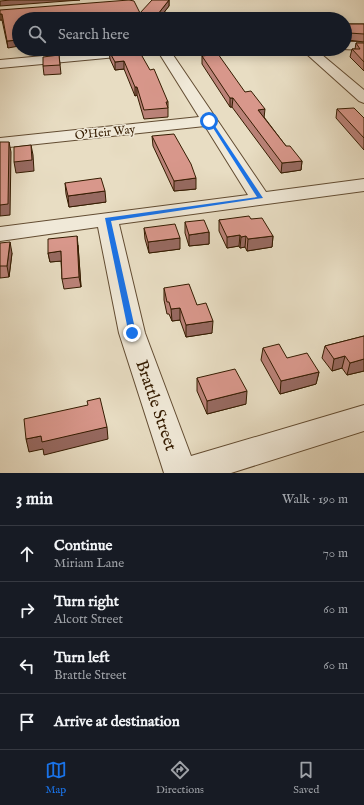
<!DOCTYPE html>
<meta charset="utf-8">
<style>
body{margin:0;font-family:"IM FELL English",serif;background:#20242c;color:#f1f3f6}
.stop{position:absolute;width:12px;height:12px;margin:-9px;border:3px solid #1a73e8;border-radius:50%;background:#fff}
.stop.end{background:#1a73e8;border-color:#fff;box-shadow:0 1px 4px #0008}
.list{margin:0;padding:0;list-style:none}
h2{display:flex;justify-content:space-between;align-items:center;height:52px;margin:0;padding:0 16px;font-size:17px}
h2 small{font-size:13px;font-weight:400;color:#9ea1a6}
.list li{display:grid;grid-template-columns:26px 1fr auto;gap:12px;align-items:center;box-sizing:border-box;height:56px;padding:0 16px;border-top:1px solid #363941}
.list b{display:block;font-size:15px;white-space:nowrap}
.list p{margin:0;font-size:13px;white-space:nowrap;color:#9ea1a6}
.list em{font-size:13px;font-style:normal;color:#9ea1a6}
.icon{flex:none;width:22px;height:22px;fill:none;stroke:currentColor;stroke-width:2;stroke-linecap:round;stroke-linejoin:round}
.map{position:relative;flex:none;width:364px;height:473px;overflow:hidden}
.search{position:absolute;background:#171b24;box-shadow:0 2px 10px #0003;left:12px;right:12px;top:12px;height:44px;display:flex;align-items:center;gap:10px;box-sizing:border-box;padding:0 14px;border-radius:22px;color:#9ea1a6;font-size:15px}
.sheet{height:276px;background:#171b24}
nav{display:flex;justify-content:space-around;align-items:center;box-sizing:border-box;height:56px;border-top:1px solid #363941;background:#171b24;font-size:11px;color:#9ea1a6}
nav a{display:grid;justify-items:center;gap:2px}
nav .on{color:#1a73e8}
.map>svg:first-child{display:block}
.lines{fill:none;stroke-linecap:round;stroke-linejoin:round}
.minor-casing{stroke:#624c32;stroke-width:2}
.minor{fill:#f0e9d8;fill-rule:evenodd}
.wall{fill:#ba8278;stroke:#351c01}
.shaded-wall{fill:#976a61;stroke:#351c01}
.building{fill:#d8978b;stroke:#351c01}
.route{fill:#1a73e8}
.labels{text-anchor:middle;stroke-width:3;stroke-linejoin:round;paint-order:stroke}
.far-street-label{font-size:12px;fill:#351c01;stroke:#f0e9d8}
.near-street-label{font-size:17px;fill:#351c01;stroke:#f0e9d8}
</style>
<div class="map">
<svg width="364" height="473" viewBox="0 0 364 473">
<rect width="100%" height="100%" fill="#e8ddc3"/>
<filter id="stains"><feTurbulence type="fractalNoise" baseFrequency=".005" numOctaves="4"/><feColorMatrix values="0 0 0 0 .2 0 0 0 0 .09 0 0 0 0 .02 0 0 0 .5 -.17"/></filter>
<radialGradient id="worn" r=".72"><stop offset=".6" stop-color="#630" stop-opacity="0"/><stop offset="1" stop-color="#630" stop-opacity=".3"/></radialGradient>
<g class="lines">
<g class="minor-casing">
<g id="minor">
<polygon points="345,42 364,42 364,50 342,49 345,49"/>
<polygon points="118,49 169,49 266,192 364,179 364,191 119,224 145,333 191,456 364,405 364,431 231,473 164,473 119,333 98,227 0,241 0,227 248,195 205,126 0,148 0,138 199,117 159,53 0,68 0,60"/>
<polygon points="301,49 315,49 364,90 364,103 359,101"/>
</g>
</g>
<use href="#minor" class="minor"/>
</g>
<g class="wall">
<polygon points="169,0 169,6 159,19 19,19 8,48 2,20 0,20 0,14 140,13"/>
<polygon points="345,24 364,24 364,42 348,40 345,36"/>
<polygon points="356,43 364,43 364,71 350,57 352,49 355,49"/>
<polygon points="133,49 168,102 168,117 144,119 137,95 135,96 124,69 115,70 110,59 109,51"/>
<polygon points="59,55 61,74 44,75 43,66"/>
<polygon points="202,56 245,92 286,146 302,161 301,170 281,173 232,107 230,107 202,64"/>
<polygon points="337,109 364,118 364,150 336,118"/>
<polygon points="152,136 196,189 174,191 153,146"/>
<polygon points="65,183 106,202 69,207 66,194"/>
<polygon points="251,219 273,236 272,247 247,251 245,247 240,248 239,246 227,248 219,231 219,220"/>
<polygon points="185,222 209,232 209,244 189,246 185,233"/>
<polygon points="144,228 180,249 149,253 145,239"/>
<polygon points="0,243 12,253 9,277 0,278"/>
<polygon points="78,245 81,287 64,289 62,279 61,261 50,262 48,253"/>
<polygon points="164,288 197,305 212,333 186,337 180,320 172,321 169,314 167,314 164,300"/>
<polygon points="364,336 364,371 347,375 342,368 332,371 322,358 325,346"/>
<polygon points="263,348 319,372 316,384 280,394 261,360"/>
<polygon points="197,378 246,404 207,414 197,391"/>
</g>
<g class="shaded-wall">
<polygon points="11,0 80,0 0,6 0,1"/>
<polygon points="169,0 169,6 159,19 154,19"/>
<polygon points="74,13 75,19 70,19 70,16"/>
<rect x="0" y="14" width="2" height="6"/>
<polygon points="19,40 19,46 8,48 7,41"/>
<polygon points="43,49 56,49 57,53 44,54"/>
<polygon points="124,61 124,69 115,70 115,62"/>
<polygon points="135,87 137,87 137,95 135,96"/>
<polygon points="230,98 233,98 232,107 230,107"/>
<polygon points="265,109 264,118 258,110"/>
<polygon points="9,142 11,152 10,215 0,216 0,205"/>
<polygon points="31,145 33,155 34,171 16,173 14,162"/>
<polygon points="302,161 301,170 281,173 282,163"/>
<polygon points="196,178 196,189 174,191 174,181"/>
<polygon points="105,191 106,202 69,207 68,196"/>
<polygon points="209,232 209,244 189,246 189,235"/>
<polygon points="240,235 239,246 227,248 227,237"/>
<polygon points="77,236 78,245 81,287 79,277"/>
<polygon points="246,236 245,247 240,248 241,237"/>
<polygon points="273,236 272,247 247,251 248,239"/>
<polygon points="180,238 180,249 149,253 148,242"/>
<polygon points="10,242 12,253 9,277 7,266"/>
<polygon points="61,251 62,261 50,262 48,253"/>
<polygon points="180,308 180,320 172,321 171,309"/>
<polygon points="213,321 212,333 186,337 186,325"/>
<polygon points="345,356 342,368 332,371 334,359"/>
<polygon points="364,359 364,371 347,375 350,363"/>
<polygon points="319,372 316,384 280,394 281,381"/>
<polygon points="247,391 246,404 207,414 207,401"/>
<polygon points="107,427 108,439 44,455 43,449 29,452 26,439 41,436"/>
</g>
<g class="building">
<polygon points="129,0 134,1 140,13 152,0 169,0 154,19 77,19 74,13 70,16 44,18 45,19 19,19 19,40 7,41 2,14 0,14 0,10"/>
<polygon points="345,24 364,24 364,34 349,33 345,27"/>
<polygon points="356,43 364,43 364,62 352,49 360,49"/>
<polygon points="133,49 138,49 150,70 154,69 168,102 166,102 168,108 144,110 137,87 135,87 124,61 115,62 109,51"/>
<polygon points="218,54 245,92 251,91 265,109 258,110 286,146 290,146 302,161 282,163 233,98 230,98 202,56"/>
<polygon points="59,55 60,65 43,66 43,57"/>
<polygon points="354,108 364,118 364,138 337,109"/>
<polygon points="174,134 191,164 196,178 174,181 152,136"/>
<polygon points="0,142 9,142 8,204 0,205"/>
<polygon points="31,145 32,160 14,162 14,147"/>
<polygon points="101,178 105,191 68,196 65,183"/>
<polygon points="249,216 251,219 262,218 273,236 248,239 246,236 241,237 240,235 227,237 219,220"/>
<polygon points="204,220 209,232 189,235 185,222"/>
<polygon points="175,224 180,238 148,242 144,228"/>
<polygon points="77,236 79,277 62,279 61,251 48,253 48,239"/>
<polygon points="10,242 7,266 0,266 0,243"/>
<polygon points="189,284 197,305 206,303 213,321 186,325 180,308 171,309 169,302 167,302 164,288"/>
<polygon points="364,336 364,359 350,363 345,356 334,359 325,346"/>
<polygon points="279,344 287,358 307,353 319,372 281,381 263,348"/>
<polygon points="235,369 247,391 207,401 197,378"/>
<polygon points="100,398 107,427 42,442 41,436 26,439 24,419 88,405 87,401"/>
</g>
<polygon class="route" points="208,120 211,120 263,198 111,221 136,333 132,336 129,335 105,218 257,197"/>
<g class="labels">
<g class="far-street-label">
<text transform="translate(105 132) rotate(-6)" y="4">O'Heir Way</text>
</g>
<g class="near-street-label">
<text transform="translate(157 405) rotate(71)" y="6">Brattle Street</text>
</g>
</g>
<rect width="100%" height="100%" filter="url(#stains)"/>
<rect width="100%" height="100%" fill="url(#worn)"/>
</svg>
<div class="stop" style="left:209px;top:121px"></div>
<div class="stop end" style="left:132px;top:333px"></div>
<div class="search"><svg class="icon" aria-label="search" viewBox="0 0 24 24"><circle cx="10" cy="10" r="6"/><path d="M15 15l6 6"/></svg>Search here</div>
</div>
<section class="sheet">
<h2>3 min<small>Walk · 190 m</small></h2>
<ul class="list">
<li><svg class="icon" aria-label="ahead" viewBox="0 0 24 24"><path d="M12 20V5M6 11l6-6 6 6"/></svg><div><b>Continue</b><p>Miriam Lane</p></div><em>70 m</em></li>
<li><svg class="icon" aria-label="right" viewBox="0 0 24 24"><path d="M7 20v-9h11M14 6l5 5-5 5"/></svg><div><b>Turn right</b><p>Alcott Street</p></div><em>60 m</em></li>
<li><svg class="icon" aria-label="left" viewBox="0 0 24 24"><path d="M17 20v-9H6M10 6l-5 5 5 5"/></svg><div><b>Turn left</b><p>Brattle Street</p></div><em>60 m</em></li>
<li><svg class="icon" aria-label="arrive" viewBox="0 0 24 24"><path d="M6 21V4h12l-3 4 3 4H6"/></svg><div><b>Arrive at destination</b></div></li>
</ul>
</section>
<nav>
<a class="on"><svg class="icon" aria-label="map" viewBox="0 0 24 24"><path d="M3 6l6-2 6 2 6-2v14l-6 2-6-2-6 2zM9 4v14M15 6v14"/></svg>Map</a>
<a><svg class="icon" aria-label="directions" viewBox="0 0 24 24"><path d="M12 3l9 9-9 9-9-9zM9 14v-3h6M13 9l2 2-2 2"/></svg>Directions</a>
<a><svg class="icon" aria-label="saved" viewBox="0 0 24 24"><path d="M7 4h10v16l-5-4-5 4z"/></svg>Saved</a>
</nav>
